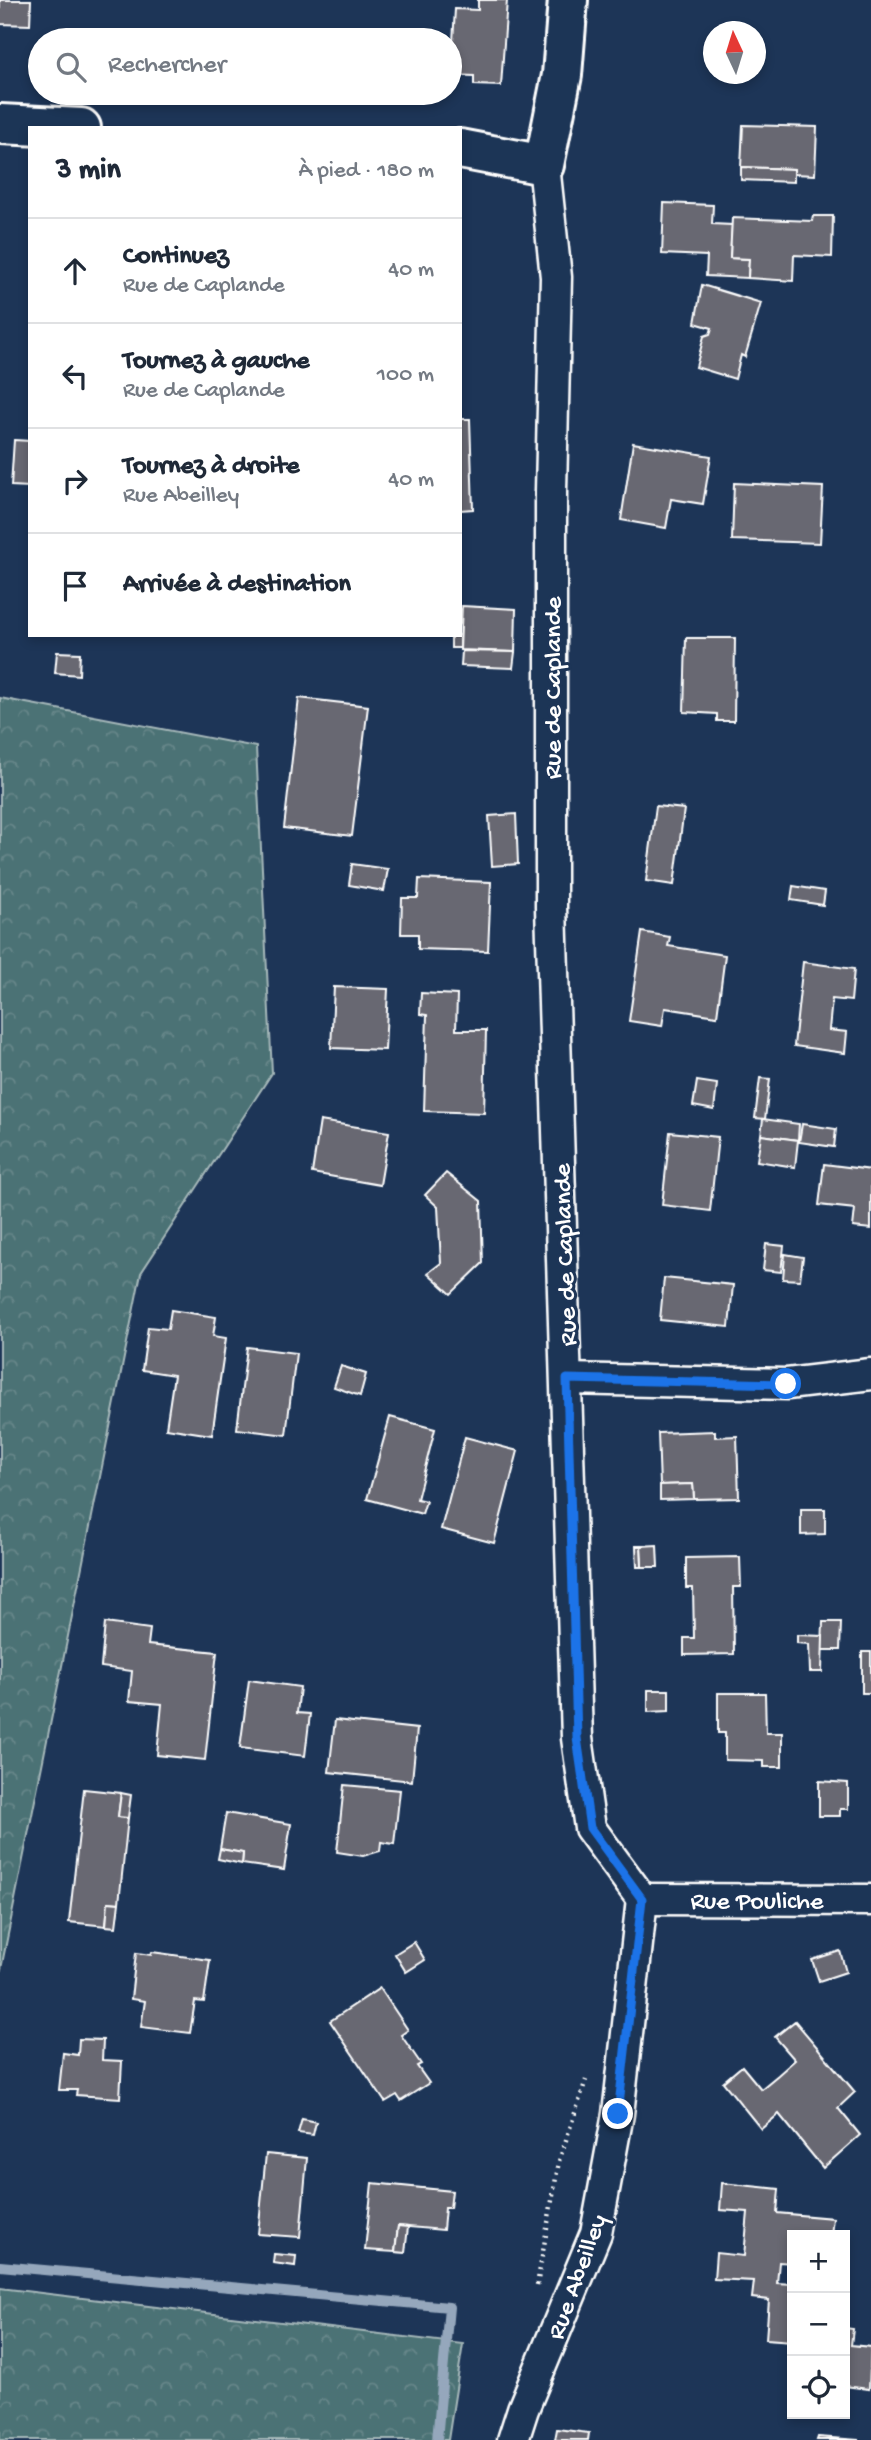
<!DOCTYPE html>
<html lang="fr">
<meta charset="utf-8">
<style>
body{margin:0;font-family:"Gochi Hand",sans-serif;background:#f6f6f7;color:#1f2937}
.controls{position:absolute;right:21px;bottom:21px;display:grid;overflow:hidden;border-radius:0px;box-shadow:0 4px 10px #0003}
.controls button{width:63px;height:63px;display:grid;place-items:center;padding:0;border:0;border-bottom:2px solid #e0e1e3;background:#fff;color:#1f2937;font:35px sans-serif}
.compass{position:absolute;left:703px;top:21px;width:63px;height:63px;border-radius:50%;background:#fff;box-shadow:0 4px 10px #0003;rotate:356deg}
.stop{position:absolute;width:21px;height:21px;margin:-16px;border:5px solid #1a73e8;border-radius:50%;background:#fff}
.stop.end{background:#1a73e8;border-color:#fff;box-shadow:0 2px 7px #0008}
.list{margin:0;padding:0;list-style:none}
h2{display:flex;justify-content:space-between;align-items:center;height:91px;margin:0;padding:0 28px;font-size:30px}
h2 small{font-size:23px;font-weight:400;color:#747a83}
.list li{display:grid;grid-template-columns:46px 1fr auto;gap:21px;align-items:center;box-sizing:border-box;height:105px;padding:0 28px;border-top:2px solid #e0e1e3}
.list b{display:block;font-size:26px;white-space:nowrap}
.list p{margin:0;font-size:23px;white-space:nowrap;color:#747a83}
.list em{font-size:23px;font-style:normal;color:#747a83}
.icon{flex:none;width:38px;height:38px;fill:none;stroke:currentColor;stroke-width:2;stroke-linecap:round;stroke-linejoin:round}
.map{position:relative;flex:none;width:871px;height:2440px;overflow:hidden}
.search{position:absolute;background:#fff;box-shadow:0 4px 10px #0003;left:28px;top:28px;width:434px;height:77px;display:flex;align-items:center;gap:18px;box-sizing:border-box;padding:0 24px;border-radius:38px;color:#747a83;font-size:26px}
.panel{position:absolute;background:#fff;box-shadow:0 4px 10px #0003;left:28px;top:126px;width:434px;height:511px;border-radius:0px}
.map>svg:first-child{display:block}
.forest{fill:url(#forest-crowns);stroke:#a6b8ba;stroke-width:2}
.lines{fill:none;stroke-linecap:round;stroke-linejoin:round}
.stream{stroke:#95a7bc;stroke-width:10}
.building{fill:#686772;stroke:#fff;stroke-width:2}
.minor-casing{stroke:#fff;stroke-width:35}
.secondary-casing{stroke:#fff;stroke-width:44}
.path{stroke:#fff;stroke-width:4.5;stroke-dasharray:2 5;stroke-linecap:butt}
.minor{stroke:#1d3557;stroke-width:30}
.secondary{stroke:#1d3557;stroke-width:38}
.route{stroke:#1a73e8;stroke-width:9}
.labels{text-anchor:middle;stroke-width:6;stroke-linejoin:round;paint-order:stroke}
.street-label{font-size:26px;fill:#fff;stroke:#1d3557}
</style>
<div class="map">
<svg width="871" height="2440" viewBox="0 0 871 2440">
<defs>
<pattern id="forest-crowns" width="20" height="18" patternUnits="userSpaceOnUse" patternTransform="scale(1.75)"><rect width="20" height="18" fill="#4c7275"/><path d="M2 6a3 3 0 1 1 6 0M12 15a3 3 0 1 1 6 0" fill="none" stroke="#67878a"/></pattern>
</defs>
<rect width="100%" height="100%" fill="#1d3557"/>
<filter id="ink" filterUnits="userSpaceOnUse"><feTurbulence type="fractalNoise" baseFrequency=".0143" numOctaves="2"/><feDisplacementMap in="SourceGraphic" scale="14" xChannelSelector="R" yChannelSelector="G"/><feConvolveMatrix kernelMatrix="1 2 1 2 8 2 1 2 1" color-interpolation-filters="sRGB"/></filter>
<g filter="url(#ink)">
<g class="forest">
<polygon points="0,698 256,747 272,1073 141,1273 0,1974"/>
<polygon points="0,2288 463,2344 448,2440 0,2440"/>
</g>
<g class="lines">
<polyline class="stream" points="0,2266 449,2307 437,2440"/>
</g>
<g class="building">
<polygon points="0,0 31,0 30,25 0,24"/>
<polygon points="478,0 507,0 501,86 474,85 474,76 451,75 455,9 478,10"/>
<polygon points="743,125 817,127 815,175 794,174 794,169 741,167"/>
<polygon points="741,167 794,169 794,182 741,180"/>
<polygon points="664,203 713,205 712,224 732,225 730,258 749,259 748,278 706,276 707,256 662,254"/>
<polygon points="813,216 833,216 832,257 794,255 793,281 748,278 749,259 730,258 732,218 812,221"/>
<polygon points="702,285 761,303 745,357 741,355 735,379 696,367 704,336 710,334 712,328 695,323"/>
<polygon points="460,419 470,419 473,509 460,510"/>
<polygon points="14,440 30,441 30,487 11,486"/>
<polygon points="633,443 711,456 703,504 671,499 666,528 621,520"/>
<polygon points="734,483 823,487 820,543 732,540"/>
<polygon points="462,606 516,609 515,652 460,650"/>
<polygon points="460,608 460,648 451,648 451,635 460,635"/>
<polygon points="686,638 735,638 734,721 717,721 717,714 684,712"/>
<polygon points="462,651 515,652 513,668 461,666"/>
<polygon points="57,652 80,653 79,675 55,673"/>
<polygon points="299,698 368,706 352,836 284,828"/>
<polygon points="656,806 684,809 674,885 646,881"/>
<polygon points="516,814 518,864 492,866 489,816"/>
<polygon points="352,864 388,869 384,891 349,885"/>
<polygon points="419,879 491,882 488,951 418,949 418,934 401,934 402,898 418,898"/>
<polygon points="793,886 825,891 823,905 791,900"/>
<polygon points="642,932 670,937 668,946 725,955 717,1016 665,1008 662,1026 629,1021"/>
<polygon points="803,962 854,969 851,1001 832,999 829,1030 847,1032 845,1053 794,1046"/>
<polygon points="334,987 388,989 385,1050 331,1048"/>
<polygon points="421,993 457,995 456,1030 486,1030 484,1113 424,1111 427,1015 420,1014"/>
<polygon points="760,1078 770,1079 765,1119 755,1118"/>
<polygon points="697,1081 717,1084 714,1110 693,1106"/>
<polygon points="763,1119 799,1124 798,1140 761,1135"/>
<polygon points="320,1121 389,1132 380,1185 312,1173"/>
<polygon points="802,1124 836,1129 834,1147 799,1142"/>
<polygon points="670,1132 718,1137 710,1211 662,1205"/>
<polygon points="761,1135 798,1140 795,1167 757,1161"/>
<polygon points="824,1164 871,1170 871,1229 853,1227 855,1209 819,1205"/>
<polygon points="446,1173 481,1201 483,1263 451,1294 428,1273 441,1263 438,1207 425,1195"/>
<polygon points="766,1244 784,1246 781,1272 763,1270"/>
<polygon points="785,1254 803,1257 800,1280 783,1279"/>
<polygon points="664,1278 733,1285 729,1327 660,1320"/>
<polygon points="171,1310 216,1317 213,1336 226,1338 212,1435 166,1428 174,1375 142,1370 148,1327 168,1329"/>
<polygon points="247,1347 296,1353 286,1435 237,1429"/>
<polygon points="341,1366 366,1374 360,1396 334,1387"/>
<polygon points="390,1417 435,1429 417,1499 426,1501 422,1514 367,1499"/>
<polygon points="715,1431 715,1437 737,1436 739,1498 694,1499 693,1484 660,1485 658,1433"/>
<polygon points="465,1437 518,1451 494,1543 441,1529"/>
<polygon points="693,1484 694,1499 660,1500 660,1485"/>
<polygon points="801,1509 825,1509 825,1534 801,1535"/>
<polygon points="657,1545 658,1567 642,1567 641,1546"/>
<polygon points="636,1546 641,1546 642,1567 637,1567"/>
<polygon points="740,1557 741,1587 733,1587 734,1654 684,1655 684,1638 694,1638 693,1588 686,1588 686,1558"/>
<polygon points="823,1622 841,1622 840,1650 822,1650"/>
<polygon points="105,1623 150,1629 148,1645 217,1652 205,1760 157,1755 162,1704 129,1701 132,1671 101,1667"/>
<polygon points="797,1635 823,1636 822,1672 810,1672 809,1644 797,1643"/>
<rect x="862" y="1652" width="9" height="41"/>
<polygon points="249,1680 300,1687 297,1713 310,1714 305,1756 240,1748"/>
<polygon points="648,1690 669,1690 669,1711 648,1712"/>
<polygon points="718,1693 765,1693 766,1733 782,1733 782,1767 764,1767 764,1761 725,1760 725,1733 718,1733"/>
<polygon points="335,1720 417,1729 412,1781 329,1772"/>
<polygon points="819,1781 848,1783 848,1809 840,1809 840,1816 819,1816"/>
<polygon points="344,1785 400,1790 394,1844 381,1842 380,1851 363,1856 337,1852"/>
<polygon points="84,1789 121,1793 118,1817 128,1818 119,1903 108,1902 106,1926 69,1922"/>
<polygon points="121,1793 131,1795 128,1818 118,1817"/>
<polygon points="226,1813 291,1824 284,1870 242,1864 243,1853 220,1849"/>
<polygon points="220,1849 243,1853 242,1864 218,1859"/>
<polygon points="108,1902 119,1903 116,1927 106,1926"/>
<polygon points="414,1942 425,1960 406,1972 395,1954"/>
<polygon points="840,1951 846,1972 819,1981 812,1960"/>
<polygon points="152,1952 210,1960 204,2002 195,2001 190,2033 141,2027 145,2001 131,1999 136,1953 151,1955"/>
<polygon points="380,1988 408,2030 401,2035 421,2064 417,2066 429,2083 401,2101 397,2095 385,2102 330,2021"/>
<polygon points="795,2021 855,2092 838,2108 860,2135 823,2168 779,2114 761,2129 723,2082 742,2066 761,2089 778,2075 795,2060 775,2037"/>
<polygon points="79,2039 103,2040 102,2060 122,2061 120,2098 76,2095 77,2090 59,2090 63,2053 78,2055"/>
<polygon points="302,2119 316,2122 313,2135 298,2133"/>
<polygon points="266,2154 307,2158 300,2237 258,2234"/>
<polygon points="372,2183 452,2191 450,2208 445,2208 443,2230 398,2226 395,2252 365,2250"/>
<polygon points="722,2183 779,2189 777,2213 833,2218 831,2235 792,2235 792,2263 779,2262 777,2283 792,2284 792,2341 766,2339 769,2300 752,2298 754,2281 714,2279 716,2253 744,2256 748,2212 720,2210"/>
<polygon points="398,2226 408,2227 405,2253 395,2252"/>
<polygon points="274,2254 296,2256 295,2266 273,2263"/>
<polygon points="845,2328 853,2329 851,2345 871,2347 869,2389 845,2386"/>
<polygon points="557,2429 589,2433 588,2440 555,2440"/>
<polygon points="818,2437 859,2440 817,2440"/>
</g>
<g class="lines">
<g class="minor-casing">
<g id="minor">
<polyline points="544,165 556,277 551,491 551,907 577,1738 590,1828 642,1899"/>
<polyline points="567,1379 787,1384 871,1374"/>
<polyline points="642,1899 871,1900"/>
<polyline points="513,2440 523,2409 596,2233 618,2114 642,1899"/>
</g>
</g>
<g class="secondary-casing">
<g id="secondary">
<polyline points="0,124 81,128"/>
<polyline points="460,149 544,165 562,75 568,0"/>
</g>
</g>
<polyline class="path" points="537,2285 559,2161 586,2080"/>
<use href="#minor" class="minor"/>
<use href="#secondary" class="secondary"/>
</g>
</g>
<g class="lines" filter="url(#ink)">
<polyline class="route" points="618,2114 642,1899 590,1828 577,1738 567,1379 786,1384"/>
</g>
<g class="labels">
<g class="street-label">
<text transform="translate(551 688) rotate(-90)" y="9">Rue de Caplande</text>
<text transform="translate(563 1255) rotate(-92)" y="9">Rue de Caplande</text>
<text x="757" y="1908">Rue Pouliche</text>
<text transform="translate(575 2276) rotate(-70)" y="9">Rue Abeilley</text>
</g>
</g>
</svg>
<div class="controls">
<button>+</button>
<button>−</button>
<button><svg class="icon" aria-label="locate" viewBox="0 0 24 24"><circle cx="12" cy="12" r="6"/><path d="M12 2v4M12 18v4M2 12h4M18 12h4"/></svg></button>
</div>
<svg class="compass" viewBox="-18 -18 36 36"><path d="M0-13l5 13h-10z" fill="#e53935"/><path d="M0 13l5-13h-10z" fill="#747a83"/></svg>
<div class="stop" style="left:786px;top:1384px"></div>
<div class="stop end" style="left:618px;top:2114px"></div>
<div class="search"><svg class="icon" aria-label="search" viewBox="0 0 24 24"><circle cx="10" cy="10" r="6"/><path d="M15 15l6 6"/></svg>Rechercher</div>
<section class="panel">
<h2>3 min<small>À pied · 180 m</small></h2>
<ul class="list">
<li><svg class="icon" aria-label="ahead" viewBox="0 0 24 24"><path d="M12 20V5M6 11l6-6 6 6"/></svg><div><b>Continuez</b><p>Rue de Caplande</p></div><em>40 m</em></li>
<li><svg class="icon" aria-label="left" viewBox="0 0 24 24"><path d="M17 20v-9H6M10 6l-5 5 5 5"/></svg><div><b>Tournez à gauche</b><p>Rue de Caplande</p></div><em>100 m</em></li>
<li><svg class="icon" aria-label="right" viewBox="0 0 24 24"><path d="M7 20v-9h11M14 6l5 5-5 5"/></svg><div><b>Tournez à droite</b><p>Rue Abeilley</p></div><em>40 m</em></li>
<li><svg class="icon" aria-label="arrive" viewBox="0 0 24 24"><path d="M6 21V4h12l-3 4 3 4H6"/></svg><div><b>Arrivée à destination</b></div></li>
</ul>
</section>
</div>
